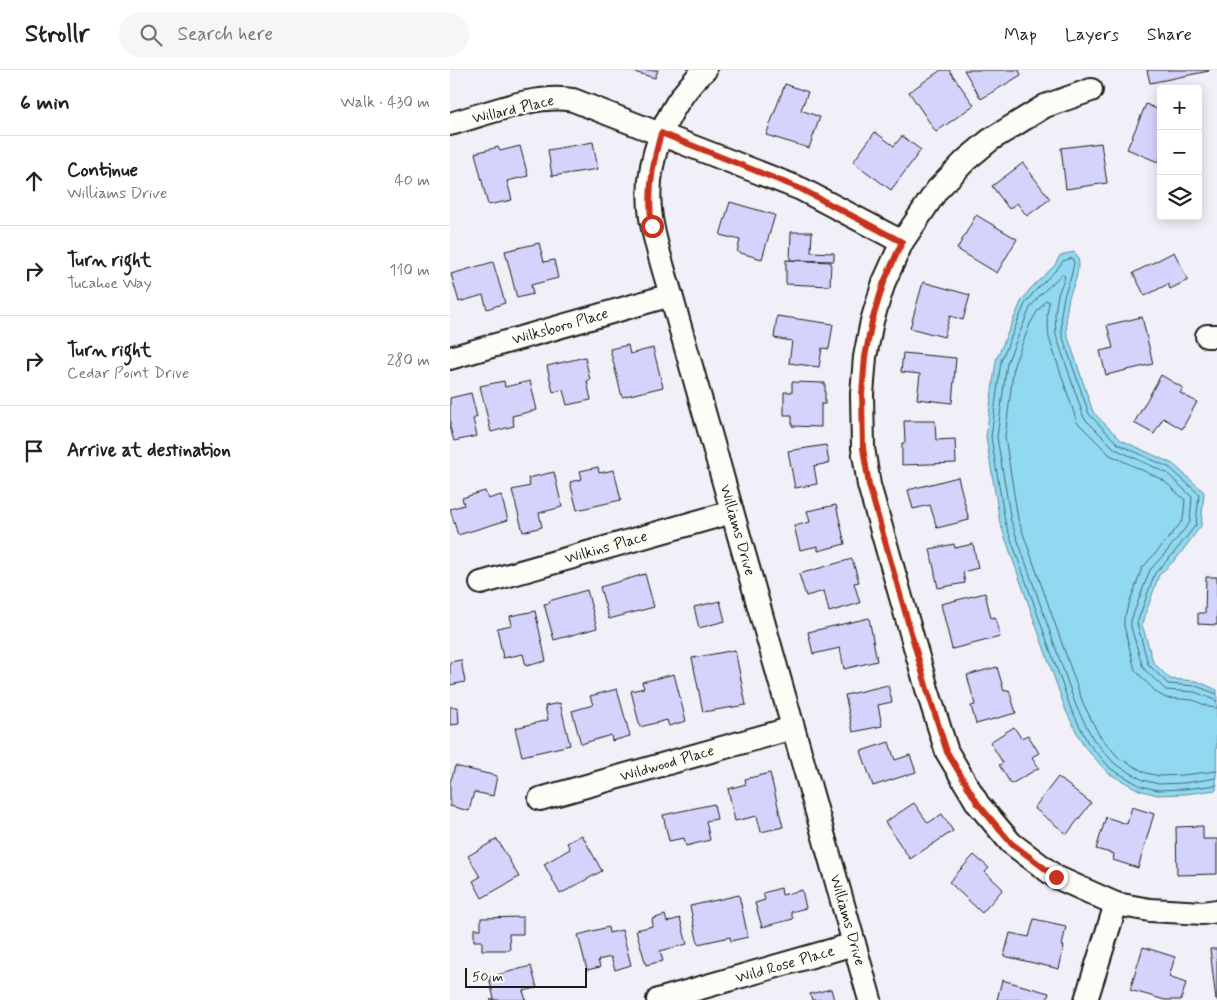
<!DOCTYPE html>
<meta charset="utf-8">
<style>
body{margin:0;font-family:Mynerve,sans-serif;background:#f6f6f6;color:#222}
.controls{position:absolute;right:15px;top:15px;display:grid;overflow:hidden;border-radius:5px;box-shadow:0 2px 12px #0003}
.controls button{width:45px;height:45px;display:grid;place-items:center;padding:0;border:0;border-bottom:1px solid #e0e0e0;background:#fff;color:#222;font:25px sans-serif}
.scale{position:absolute;left:15px;bottom:12px;width:122px;box-sizing:border-box;padding-left:5px;border:2px solid #1c1c1c;border-top:0;font-size:14px;line-height:18px;white-space:nowrap;color:#1c1c1c;-webkit-text-stroke:4px #fdfcf7;paint-order:stroke}
.stop{position:absolute;width:15px;height:15px;margin:-11px;border:4px solid #c8321e;border-radius:50%;background:#fff}
.stop.end{background:#c8321e;border-color:#fff;box-shadow:0 1px 5px #0008}
.list{margin:0;padding:0;list-style:none}
h2{display:flex;justify-content:space-between;align-items:center;height:65px;margin:0;padding:0 20px;font-size:21px}
h2 small{font-size:16px;font-weight:400;color:#767676}
.list li{display:grid;grid-template-columns:32px 1fr auto;gap:15px;align-items:center;box-sizing:border-box;height:90px;padding:0 20px;border-top:1px solid #e0e0e0}
.list b{display:block;font-size:19px;white-space:nowrap}
.list p{margin:0;font-size:16px;white-space:nowrap;color:#767676}
.list em{font-size:16px;font-style:normal;color:#767676}
.icon{flex:none;width:28px;height:28px;fill:none;stroke:currentColor;stroke-width:2;stroke-linecap:round;stroke-linejoin:round}
.map{position:relative;flex:none;width:767px;height:930px;overflow:hidden}
header{display:flex;align-items:center;gap:30px;box-sizing:border-box;height:70px;padding:0 25px;background:#fff;border-bottom:1px solid #e0e0e0}
header strong{font-size:24px}
nav{display:flex;gap:28px;margin-inline-start:auto;font-size:18px}
.search{width:350px;height:45px;background:#f6f6f6;display:flex;align-items:center;gap:12px;box-sizing:border-box;padding:0 18px;border-radius:28px;color:#767676;font-size:19px}
main{display:flex}
aside{flex:1;background:#fff}
.map>svg:first-child{display:block}
.water{fill:#90d9f1;stroke:#628d9c}
.lines{fill:none;stroke-linecap:round;stroke-linejoin:round}
.shore{stroke:#4a6871;stroke-width:1}
.building{fill:#d4d3fb;stroke:#1c1c1c}
.minor-casing{stroke:#1c1c1c;stroke-width:26}
.minor{stroke:#fdfcf7;stroke-width:22}
.route{stroke:#c8321e;stroke-width:6}
.labels{text-anchor:middle;stroke-width:4.5;stroke-linejoin:round;paint-order:stroke}
.street-label{font-size:15px;fill:#1c1c1c;stroke:#fdfcf7}
</style>
<header>
<strong>Strollr</strong>
<div class="search"><svg class="icon" aria-label="search" viewBox="0 0 24 24"><circle cx="10" cy="10" r="6"/><path d="M15 15l6 6"/></svg>Search here</div>
<nav><a>Map</a><a>Layers</a><a>Share</a></nav>
</header>
<main>
<aside>
<h2>6 min<small>Walk · 430 m</small></h2>
<ul class="list">
<li><svg class="icon" aria-label="ahead" viewBox="0 0 24 24"><path d="M12 20V5M6 11l6-6 6 6"/></svg><div><b>Continue</b><p>Williams Drive</p></div><em>40 m</em></li>
<li><svg class="icon" aria-label="right" viewBox="0 0 24 24"><path d="M7 20v-9h11M14 6l5 5-5 5"/></svg><div><b>Turn right</b><p>Tucahoe Way</p></div><em>110 m</em></li>
<li><svg class="icon" aria-label="right" viewBox="0 0 24 24"><path d="M7 20v-9h11M14 6l5 5-5 5"/></svg><div><b>Turn right</b><p>Cedar Point Drive</p></div><em>280 m</em></li>
<li><svg class="icon" aria-label="arrive" viewBox="0 0 24 24"><path d="M6 21V4h12l-3 4 3 4H6"/></svg><div><b>Arrive at destination</b></div></li>
</ul>
</aside>
<div class="map">
<svg width="767" height="930" viewBox="0 0 767 930">
<rect width="100%" height="100%" fill="#f1f0f8"/>
<filter id="ink" filterUnits="userSpaceOnUse"><feTurbulence type="fractalNoise" baseFrequency=".02" numOctaves="2"/><feDisplacementMap in="SourceGraphic" scale="10" xChannelSelector="R" yChannelSelector="G"/><feConvolveMatrix kernelMatrix="1 2 1 2 8 2 1 2 1" color-interpolation-filters="sRGB"/></filter>
<g filter="url(#ink)">
<polygon class="water" points="624,182 627,185 629,193 626,209 619,227 616,245 617,264 643,342 671,370 723,394 754,422 751,456 727,488 709,505 692,554 703,592 720,609 747,611 767,620 766,720 735,724 707,725 689,720 658,703 633,675 616,641 550,453 536,367 546,290 571,232 580,219 605,195 609,187 615,184"/>
<g class="lines">
<g class="shore">
<polyline points="767,624 746,616 718,614 698,594 687,553 705,503 723,484 746,455 749,424 720,398 668,374 639,344 612,265 611,244 614,226 621,207 624,193 622,188 613,191 608,198 584,222 575,234 551,291 541,367 555,452 621,639 638,673 661,699 691,716 708,720 734,719 767,715"/>
<polyline points="767,631 745,622 716,620 695,600 692,595 681,557 681,550 700,500 718,480 740,452 742,427 717,403 665,379 634,348 606,265 605,243 608,224 615,207 612,204 589,226 580,238 557,293 547,367 561,451 626,636 643,669 665,694 693,710 708,714 734,713 767,708"/>
<polyline points="767,638 759,637 743,630 716,628 707,623 685,600 674,556 674,548 692,498 713,475 733,450 735,430 713,410 660,385 627,352 599,268 597,245 599,232 596,230 587,242 580,254 564,295 555,367 568,449 633,633 649,665 669,688 696,703 709,706 733,705 767,701"/>
</g>
</g>
<g class="building">
<polygon points="177,0 208,0 205,8"/>
<polygon points="491,0 499,0 524,35 486,62 459,22"/>
<polygon points="514,0 569,0 571,5 531,29"/>
<polygon points="697,0 759,0 759,1 700,13"/>
<polygon points="335,14 358,22 351,40 370,47 359,78 316,65"/>
<polygon points="696,34 711,41 711,86 708,92 677,79"/>
<polygon points="425,62 444,76 452,66 471,80 441,120 403,92"/>
<polygon points="143,72 148,99 102,106 98,80"/>
<polygon points="651,73 657,113 616,119 611,78"/>
<polygon points="70,76 78,106 57,111 62,130 38,135 25,83 48,77 50,81"/>
<polygon points="573,93 600,129 577,146 567,133 559,139 542,116"/>
<polygon points="280,132 325,145 312,189 287,182 290,170 270,165"/>
<polygon points="526,145 567,169 547,203 507,179"/>
<polygon points="341,162 362,162 361,182 384,183 384,191 340,190"/>
<polygon points="89,173 94,192 104,190 108,208 81,215 83,224 67,228 55,181"/>
<polygon points="724,182 738,210 720,219 718,214 695,226 683,203"/>
<polygon points="336,190 381,192 380,216 336,214"/>
<polygon points="43,192 55,233 37,239 33,225 9,232 1,204"/>
<polygon points="473,212 520,225 513,250 500,246 494,267 460,258"/>
<polygon points="327,246 383,254 379,279 372,278 369,297 339,293 342,271 324,268"/>
<polygon points="692,247 703,294 656,305 650,281 663,278 657,255"/>
<polygon points="178,275 180,284 203,278 213,317 172,327 160,279"/>
<polygon points="453,283 506,288 502,333 467,329 470,304 451,302"/>
<polygon points="135,287 140,310 137,311 141,330 117,335 113,320 103,322 97,296"/>
<polygon points="711,305 733,318 730,323 747,332 732,359 713,348 704,364 684,353"/>
<polygon points="54,311 55,317 80,311 87,340 62,346 64,356 41,362 30,316"/>
<polygon points="342,312 375,313 375,334 371,334 371,357 342,356 342,345 334,345 334,322 342,322"/>
<polygon points="21,323 27,347 23,349 27,366 4,371 0,357 0,328"/>
<polygon points="454,351 485,351 486,370 505,369 506,393 452,395 452,373 455,373"/>
<polygon points="376,375 379,393 364,396 367,414 345,418 338,381"/>
<polygon points="148,397 149,403 164,400 171,430 127,440 120,412 132,409 130,401"/>
<polygon points="104,402 112,437 89,443 92,457 73,462 62,420 80,416 78,408"/>
<polygon points="508,407 519,450 487,458 480,435 463,439 458,420"/>
<polygon points="35,421 38,429 51,425 58,450 8,465 0,439 14,435 12,428"/>
<polygon points="386,435 395,474 368,481 368,476 350,480 344,456 360,452 357,441"/>
<polygon points="504,474 505,478 523,474 528,498 513,502 515,513 488,518 480,479"/>
<polygon points="402,489 409,512 404,513 410,533 379,542 374,521 356,526 349,504"/>
<polygon points="195,504 204,537 159,549 150,517"/>
<polygon points="756,507 767,507 767,555 748,554 748,543 755,543"/>
<polygon points="137,520 147,558 104,570 94,534 100,533 99,531"/>
<polygon points="535,523 541,548 545,547 550,567 502,579 491,534"/>
<polygon points="270,531 275,551 249,558 244,537"/>
<polygon points="85,541 96,591 76,596 73,584 53,588 47,558 62,555 60,546"/>
<polygon points="419,548 427,591 394,599 390,578 363,584 358,562"/>
<polygon points="285,580 296,635 253,642 242,588"/>
<polygon points="11,590 15,612 0,615 0,592"/>
<polygon points="547,597 554,621 559,620 566,643 526,654 521,636 525,635 517,605"/>
<polygon points="224,604 236,651 219,656 217,650 190,657 181,621 194,618 192,612"/>
<polygon points="438,615 442,632 428,635 432,656 403,662 395,625"/>
<polygon points="167,619 180,666 162,671 161,665 131,674 122,641 143,635 140,626"/>
<polygon points="110,633 120,675 72,686 65,658 98,650 95,636"/>
<polygon points="0,637 8,637 9,654 0,655"/>
<polygon points="564,657 571,668 578,665 589,683 582,687 589,698 561,714 549,695 553,693 540,672"/>
<polygon points="439,672 445,690 460,685 466,702 423,716 411,681"/>
<polygon points="5,696 47,706 43,726 24,722 19,741 0,736 0,710 1,710"/>
<polygon points="320,703 333,757 311,762 307,746 285,751 278,719 296,714 295,709"/>
<polygon points="608,707 641,733 617,764 584,738"/>
<polygon points="464,733 478,753 492,744 503,761 460,789 435,752"/>
<polygon points="264,734 267,749 256,751 260,770 236,776 234,768 219,771 213,745"/>
<polygon points="682,737 704,744 688,798 663,790 664,784 646,779 656,747 677,754"/>
<polygon points="753,756 753,769 767,769 767,804 727,805 726,757"/>
<polygon points="132,765 152,801 110,824 94,794 120,779 117,773"/>
<polygon points="47,769 69,807 32,828 23,811 30,807 18,786"/>
<polygon points="524,785 539,798 535,802 553,819 532,843 499,812"/>
<polygon points="331,818 332,825 352,820 356,838 341,842 343,849 312,857 305,833 315,830 313,823"/>
<polygon points="289,825 298,867 281,871 280,867 248,874 240,836"/>
<polygon points="215,845 217,852 230,848 237,874 210,881 213,891 196,895 186,860 203,856 202,849"/>
<polygon points="73,847 73,864 59,864 60,880 32,880 32,871 24,871 24,859 31,859 31,848"/>
<polygon points="584,849 616,856 612,876 614,876 609,899 554,886 560,863 579,867"/>
<polygon points="158,857 159,863 172,860 181,895 165,900 161,887 148,890 150,897 137,900 128,865"/>
<polygon points="693,877 725,887 719,907 736,913 731,930 715,930 680,920"/>
<polygon points="760,879 767,879 767,930 766,930"/>
<polygon points="81,896 87,918 73,921 76,930 40,930 44,929 39,907"/>
<polygon points="552,910 599,923 597,930 547,930"/>
<polygon points="381,919 384,930 362,930 360,924"/>
</g>
<g class="lines">
<g class="minor-casing">
<g id="minor">
<path d="M255 0C215 37 193 93 201 148 205 174 214 200 221 225L420 930"/>
<polyline points="641,20 595,36 540,70 516,90 487,120 452,172 434,212 422,251 415,287 412,324 413,378 419,415 477,619 497,682 528,734 561,773 606,807 666,834 700,840 753,843 767,841"/>
<path d="M0 54C37 44 86 23 123 30L351 119 452 172"/>
<polyline points="757,266 767,266"/>
<polyline points="0,288 221,225"/>
<polyline points="31,513 282,442"/>
<polyline points="90,729 343,658"/>
<polyline points="208,930 404,874"/>
<polyline points="636,930 666,834"/>
</g>
</g>
<use href="#minor" class="minor"/>
</g>
</g>
<g class="lines" filter="url(#ink)">
<path class="route" d="M202 156C197 124 202 94 211 63L351 119 452 172 434 212 422 251 415 287 412 324 413 378 419 415 477 619 497 682 528 734 561 773 606 807"/>
</g>
<g class="labels">
<g class="street-label">
<text transform="translate(63 39) rotate(-13)" y="5">Willard Place</text>
<text transform="translate(110 256) rotate(-16)" y="5">Wilksboro Place</text>
<text transform="translate(288 460) rotate(74)" y="5">Williams Drive</text>
<text transform="translate(156 477) rotate(-16)" y="5">Wilkins Place</text>
<text transform="translate(217 693) rotate(-16)" y="5">Wildwood Place</text>
<text transform="translate(398 850) rotate(74)" y="5">Williams Drive</text>
<text transform="translate(335 894) rotate(-16)" y="5">Wild Rose Place</text>
</g>
</g>
</svg>
<div class="controls">
<button>+</button>
<button>−</button>
<button><svg class="icon" aria-label="layers" viewBox="0 0 24 24"><path d="M12 4l9 5-9 5-9-5zM3 14l9 5 9-5"/></svg></button>
</div>
<div class="scale">50 m</div>
<div class="stop" style="left:202px;top:156px"></div>
<div class="stop end" style="left:606px;top:807px"></div>
</div>
</main>
